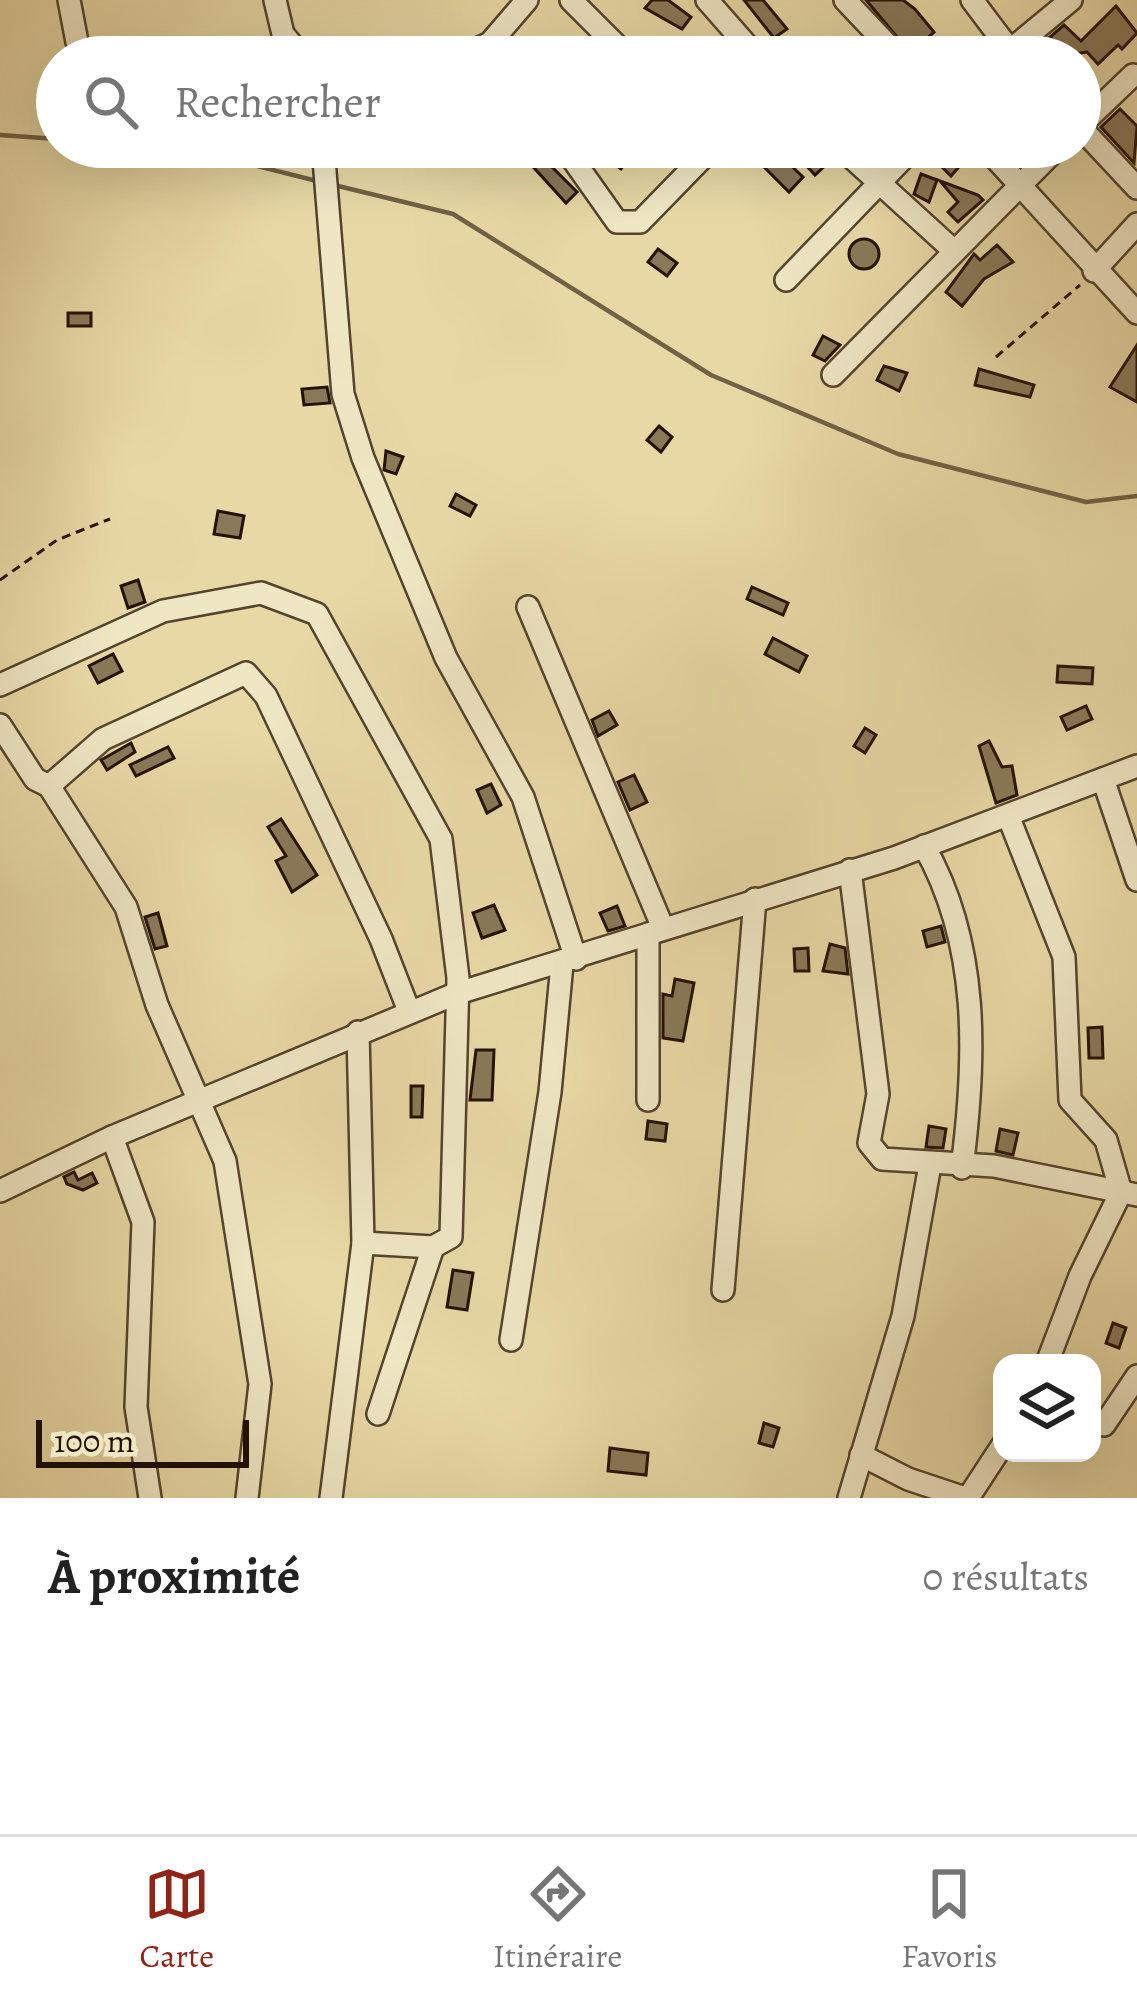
<!DOCTYPE html>
<html lang="fr">
<meta charset="utf-8">
<style>
body{margin:0;font-family:Alegreya,serif;background:#f6f6f6;color:#222}
.controls{position:absolute;right:36px;bottom:36px;display:grid;overflow:hidden;border-radius:24px;box-shadow:0 12px 48px #0002}
.controls button{width:108px;height:108px;display:grid;place-items:center;padding:0;border:0;border-bottom:3px solid #e0e0e0;background:#fff;color:#222;font:60px sans-serif}
.scale{position:absolute;left:36px;bottom:30px;width:213px;box-sizing:border-box;padding-left:12px;border:6px solid #241205;border-top:0;font-size:33px;line-height:42px;white-space:nowrap;color:#241205;-webkit-text-stroke:9px #efe6c4;paint-order:stroke}
.list{margin:0;padding:0;list-style:none}
h2{display:flex;justify-content:space-between;align-items:center;height:156px;margin:0;padding:0 48px;font-size:51px}
h2 small{font-size:39px;font-weight:400;color:#767676}
.icon{flex:none;width:66px;height:66px;fill:none;stroke:currentColor;stroke-width:2;stroke-linecap:round;stroke-linejoin:round}
.map{position:relative;flex:none;width:1137px;height:1498px;overflow:hidden}
.search{position:absolute;background:#fff;box-shadow:0 12px 48px #0002;left:36px;right:36px;top:36px;height:132px;display:flex;align-items:center;gap:30px;box-sizing:border-box;padding:0 42px;border-radius:66px;color:#767676;font-size:45px}
.sheet{height:336px;background:#fff}
nav{display:flex;justify-content:space-around;align-items:center;box-sizing:border-box;height:168px;border-top:3px solid #e0e0e0;background:#fff;font-size:33px;color:#767676}
nav a{display:grid;justify-items:center;gap:6px}
nav .on{color:#8f2418}
.map>svg:first-child{display:block}
.lines{fill:none;stroke-linecap:round;stroke-linejoin:round}
.stream{stroke:#716145;stroke-width:4.5}
.building{fill:#897958;stroke:#241205;stroke-width:3}
.minor-casing{stroke:#55442d;stroke-width:26}
.path{stroke:#241205;stroke-width:3;stroke-dasharray:9 6;stroke-linecap:butt}
.minor{stroke:#efe6c4;stroke-width:21}
</style>
<div class="map">
<svg width="1137" height="1498" viewBox="0 0 1137 1498">
<rect width="100%" height="100%" fill="#e7d8a5"/>
<filter id="stains"><feTurbulence type="fractalNoise" baseFrequency=".00167" numOctaves="4"/><feColorMatrix values="0 0 0 0 .2 0 0 0 0 .09 0 0 0 0 .02 0 0 0 .5 -.17"/></filter>
<radialGradient id="worn" r=".72"><stop offset=".6" stop-color="#630" stop-opacity="0"/><stop offset="1" stop-color="#630" stop-opacity=".3"/></radialGradient>
<g class="lines">
<g class="stream">
<polyline points="0,135 57,139"/>
<polyline points="153,147 193,150 317,181"/>
<polyline points="334,185 453,214 711,375 898,454 1086,502 1137,496"/>
</g>
</g>
<g class="building">
<polygon points="652,0 668,0 691,17 682,29 645,8"/>
<polygon points="744,0 763,0 787,29 774,38"/>
<polygon points="866,0 903,0 915,9 934,32 918,47 926,57 914,57"/>
<polygon points="1116,6 1137,33 1122,49 1118,45 1098,64 1087,52 1054,57 1063,49 1050,37 1064,25 1081,41"/>
<polygon points="1120,109 1137,126 1134,163 1101,127"/>
<polygon points="515,147 532,147 577,192 566,203"/>
<polygon points="591,147 637,147 621,169"/>
<polygon points="940,149 958,168 951,176 932,157"/>
<polygon points="818,150 829,162 815,175 804,163"/>
<polygon points="776,151 803,177 789,192 762,165"/>
<polygon points="921,174 937,180 929,202 914,194"/>
<polygon points="940,181 978,195 983,200 958,222 948,212 958,202"/>
<circle cx="864" cy="254" r="15"/>
<polygon points="997,245 1013,262 984,279 962,306 946,292 974,254 980,260"/>
<polygon points="658,249 677,263 667,276 648,262"/>
<rect x="68" y="313" width="23" height="13"/>
<polygon points="823,336 840,345 825,361 813,355"/>
<polygon points="1137,345 1137,402 1110,387"/>
<polygon points="884,366 907,373 899,391 877,380"/>
<polygon points="979,369 1034,385 1030,397 975,385"/>
<polygon points="327,387 330,403 304,405 302,389"/>
<polygon points="659,426 672,437 661,452 647,440"/>
<polygon points="386,451 403,457 396,474 384,470"/>
<polygon points="456,494 476,505 470,516 450,506"/>
<polygon points="218,511 244,516 240,538 214,534"/>
<polygon points="138,580 145,602 128,608 121,586"/>
<polygon points="752,587 788,603 783,615 747,599"/>
<polygon points="773,638 807,656 799,672 765,654"/>
<polygon points="113,654 122,671 98,683 89,666"/>
<polygon points="1058,666 1093,668 1092,684 1057,682"/>
<polygon points="1086,706 1092,719 1067,730 1061,717"/>
<polygon points="609,711 617,725 598,736 592,720"/>
<polygon points="865,728 876,735 865,753 854,746"/>
<polygon points="989,741 1002,767 1012,766 1017,795 996,803 979,746"/>
<polygon points="131,743 135,752 107,770 101,760"/>
<polygon points="168,747 174,758 136,776 130,765"/>
<polygon points="634,775 647,802 630,810 618,782"/>
<polygon points="491,784 501,805 487,813 477,790"/>
<polygon points="281,819 317,875 292,892 276,861 286,856 268,827"/>
<polygon points="494,905 505,930 482,938 473,913"/>
<polygon points="617,906 625,926 608,931 600,913"/>
<polygon points="158,913 167,946 155,949 145,917"/>
<polygon points="941,926 945,942 927,947 923,931"/>
<polygon points="830,944 845,948 848,974 823,971"/>
<polygon points="808,948 809,971 795,971 794,949"/>
<polygon points="675,979 694,983 683,1041 663,1038 663,994 672,996"/>
<polygon points="1102,1027 1103,1058 1089,1058 1088,1028"/>
<polygon points="476,1050 494,1050 492,1100 470,1100"/>
<polygon points="411,1086 423,1086 422,1117 411,1117"/>
<polygon points="648,1121 667,1124 665,1141 646,1139"/>
<polygon points="929,1126 946,1129 943,1148 926,1147"/>
<polygon points="1000,1129 1018,1133 1013,1155 996,1151"/>
<polygon points="74,1172 78,1180 92,1173 97,1183 83,1190 67,1184 64,1177"/>
<polygon points="453,1270 473,1273 467,1310 447,1307"/>
<polygon points="1113,1323 1126,1328 1119,1348 1106,1343"/>
<polygon points="764,1423 779,1428 773,1447 759,1443"/>
<polygon points="610,1448 648,1453 646,1475 608,1471"/>
</g>
<g class="lines">
<g class="minor-casing">
<g id="minor">
<polyline points="69,0 77,42"/>
<polyline points="275,0 283,34 302,57"/>
<polyline points="571,0 628,57"/>
<polyline points="707,0 757,57"/>
<polyline points="845,0 899,57"/>
<polyline points="972,0 1015,57"/>
<polyline points="460,57 490,43 527,0"/>
<polyline points="1002,57 1071,0"/>
<polyline points="1080,126 1133,75"/>
<polyline points="1080,127 1137,188"/>
<polyline points="323,147 343,394 363,458 446,658 523,797 576,959"/>
<polyline points="564,147 617,222 640,222 713,147"/>
<polyline points="840,147 952,249"/>
<polyline points="985,147 1137,313"/>
<polyline points="1094,271 1137,224"/>
<polyline points="786,280 914,147"/>
<polyline points="833,375 1058,147"/>
<polyline points="528,607 663,928"/>
<polyline points="0,685 163,611 261,593 317,614 441,839 458,978 451,1237 433,1247 363,1243"/>
<polyline points="0,725 35,779 49,786 126,907 157,1005 225,1161 260,1384 247,1498"/>
<polyline points="1103,779 1137,880"/>
<polyline points="49,786 103,739 246,673 266,696 381,939 409,1011"/>
<polyline points="1009,818 1064,957 1070,1100 1106,1140 1121,1192 1080,1276 1047,1363"/>
<path d="M924 846C980 944 976 1059 962 1168"/>
<polyline points="850,870 878,1094 869,1143 882,1159 994,1166 1137,1195"/>
<polyline points="648,1100 648,934"/>
<polyline points="112,1137 143,1222 136,1407 150,1498"/>
<polyline points="0,1191 112,1137 455,994 894,858 1137,766"/>
<polyline points="723,1290 755,899"/>
<polyline points="511,1340 550,1092 562,964"/>
<polyline points="378,1414 433,1247"/>
<polyline points="1104,1425 1137,1376"/>
<polyline points="861,1455 908,1479 965,1498"/>
<polyline points="331,1498 363,1243 358,1032"/>
<polyline points="849,1498 903,1316 930,1165"/>
<polyline points="968,1498 1002,1446"/>
</g>
</g>
<g class="path">
<polyline points="996,357 1080,285"/>
<polyline points="0,580 57,540 110,519"/>
</g>
<use href="#minor" class="minor"/>
</g>
<rect width="100%" height="100%" filter="url(#stains)"/>
<rect width="100%" height="100%" fill="url(#worn)"/>
</svg>
<div class="controls">
<button><svg class="icon" aria-label="layers" viewBox="0 0 24 24"><path d="M12 4l9 5-9 5-9-5zM3 14l9 5 9-5"/></svg></button>
</div>
<div class="scale">100 m</div>
<div class="search"><svg class="icon" aria-label="search" viewBox="0 0 24 24"><circle cx="10" cy="10" r="6"/><path d="M15 15l6 6"/></svg>Rechercher</div>
</div>
<section class="sheet">
<h2>À proximité<small>0 résultats</small></h2>
<ul class="list">
</ul>
</section>
<nav>
<a class="on"><svg class="icon" aria-label="map" viewBox="0 0 24 24"><path d="M3 6l6-2 6 2 6-2v14l-6 2-6-2-6 2zM9 4v14M15 6v14"/></svg>Carte</a>
<a><svg class="icon" aria-label="directions" viewBox="0 0 24 24"><path d="M12 3l9 9-9 9-9-9zM9 14v-3h6M13 9l2 2-2 2"/></svg>Itinéraire</a>
<a><svg class="icon" aria-label="saved" viewBox="0 0 24 24"><path d="M7 4h10v16l-5-4-5 4z"/></svg>Favoris</a>
</nav>
